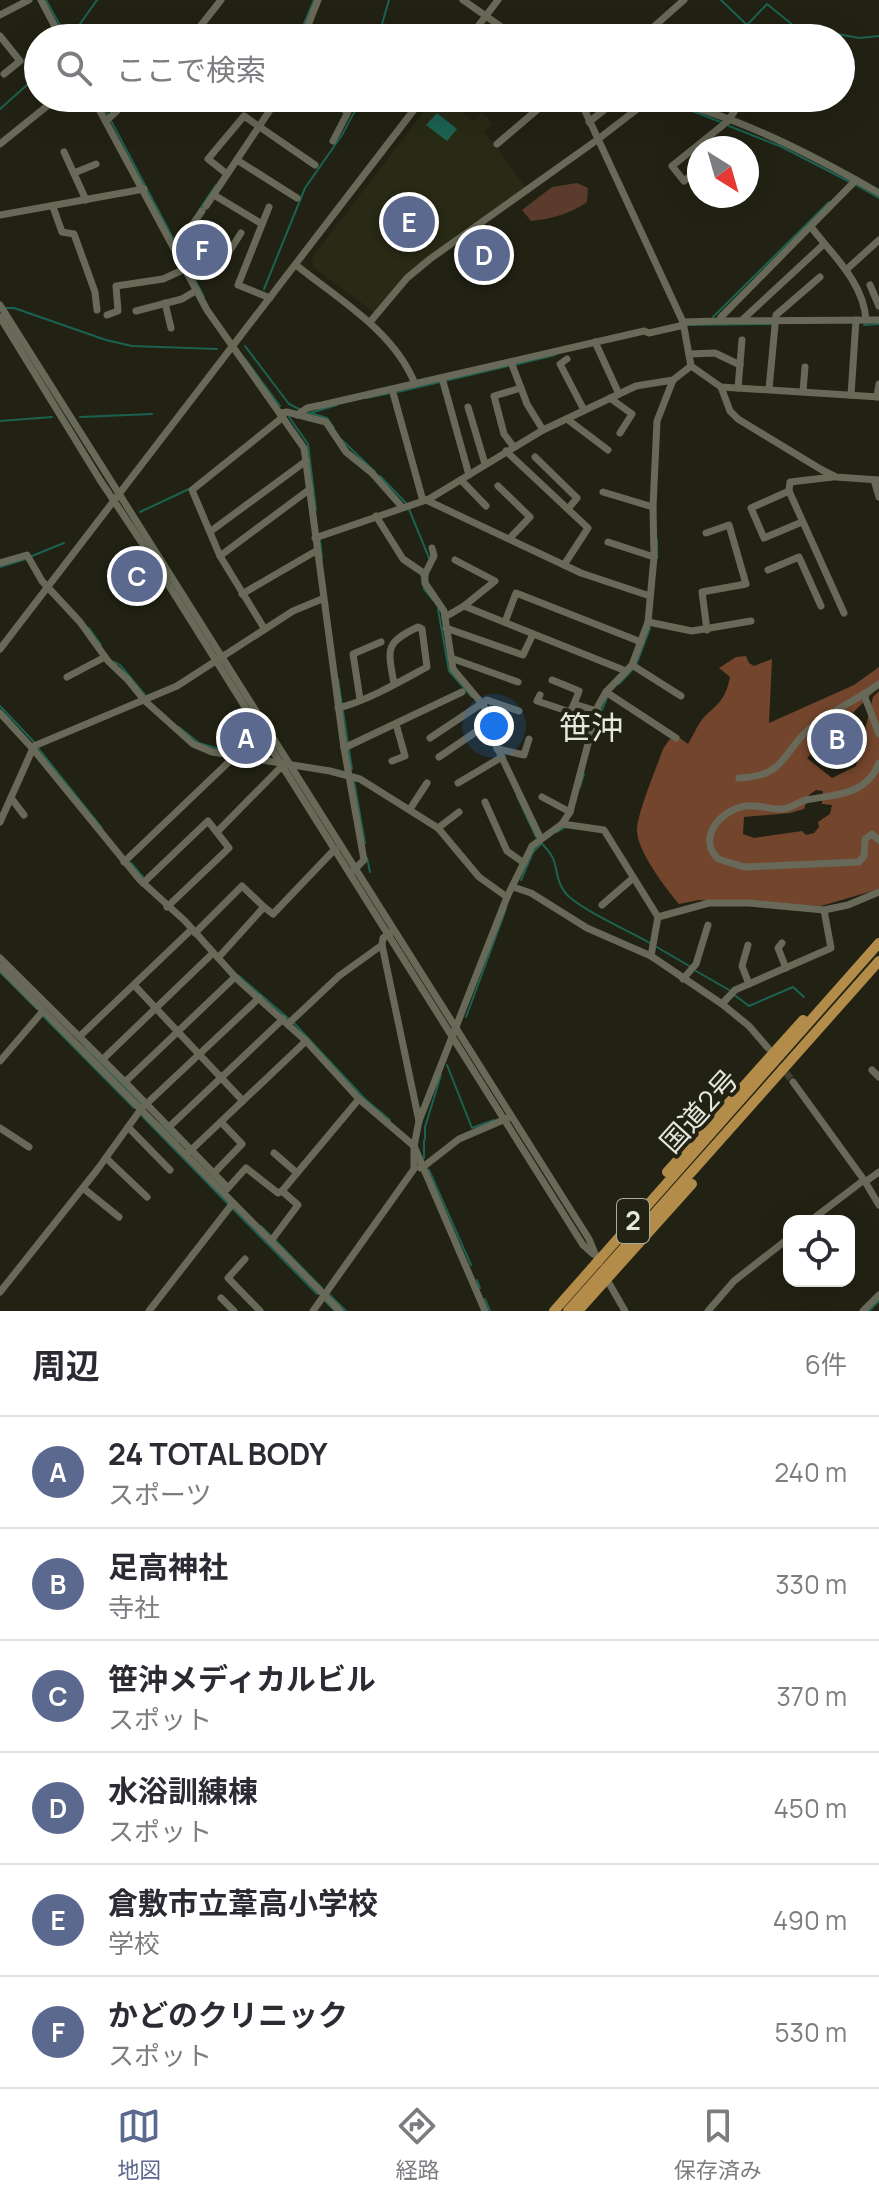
<!DOCTYPE html>
<html lang="ja">
<meta charset="utf-8">
<style>
body{margin:0;font-family:Manrope,"Noto Sans JP",sans-serif;background:#f2f2f3;color:#2b2b33}
.controls{position:absolute;right:24px;bottom:24px;display:grid;overflow:hidden;border-radius:16px;box-shadow:0 8px 32px #0002}
.controls button{width:72px;height:72px;display:grid;place-items:center;padding:0;border:0;border-bottom:2px solid #e1e1e2;background:#fff;color:#2b2b33;font:40px sans-serif}
.compass{position:absolute;left:687px;top:136px;width:72px;height:72px;border-radius:50%;background:#fff;box-shadow:0 8px 32px #0002;rotate:143deg}
.you{position:absolute;left:494px;top:726px;width:28px;height:28px;margin:-20px;border:6px solid #fff;border-radius:50%;background:#1a73e8;box-shadow:0 0 0 12px #1a73e833}
.badge{display:grid;place-items:center;width:52px;height:52px;border-radius:50%;background:#5c698e;color:#fff;font-size:26px;font-weight:700}
.pin{position:absolute;translate:-50% -50%;border:4px solid #fff;box-shadow:0 2px 8px #0006}
.list{margin:0;padding:0;list-style:none}
h2{display:flex;justify-content:space-between;align-items:center;height:104px;margin:0;padding:0 32px;font-size:34px}
h2 small{font-size:26px;font-weight:400;color:#7c7c81}
.list li{display:grid;grid-template-columns:52px 1fr auto;gap:24px;align-items:center;box-sizing:border-box;height:112px;padding:0 32px;border-top:2px solid #e1e1e2}
.list b{display:block;font-size:30px;white-space:nowrap}
.list p{margin:0;font-size:26px;white-space:nowrap;color:#7c7c81}
.list em{font-size:26px;font-style:normal;color:#7c7c81}
.icon{flex:none;width:44px;height:44px;fill:none;stroke:currentColor;stroke-width:2;stroke-linecap:round;stroke-linejoin:round}
.map{position:relative;flex:none;width:879px;height:1311px;overflow:hidden}
.search{position:absolute;background:#fff;box-shadow:0 8px 32px #0002;left:24px;right:24px;top:24px;height:88px;display:flex;align-items:center;gap:20px;box-sizing:border-box;padding:0 28px;border-radius:44px;color:#7c7c81;font-size:30px}
.sheet{height:776px;background:#fff}
nav{display:flex;justify-content:space-around;align-items:center;box-sizing:border-box;height:112px;border-top:2px solid #e1e1e2;background:#fff;font-size:22px;color:#7c7c81}
nav a{display:grid;justify-items:center;gap:4px}
nav .on{color:#5c698e}
.map>svg:first-child{display:block}
.built{fill:#292a15}
.green{fill:#5a3b2c}
.forest{fill:#73452c;fill-rule:evenodd}
.water{fill:#1c6251}
.lines{fill:none;stroke-linecap:round;stroke-linejoin:round}
.stream{stroke:#1c6251;stroke-width:2}
.minor-tunnel{stroke:#3f4031;stroke-width:7;stroke-dasharray:7 3.5;stroke-linecap:butt}
.minor{stroke:#686958;stroke-width:7}
.highway{stroke:#b38c49;stroke-width:10}
.labels{text-anchor:middle;stroke-width:8;stroke-linejoin:round;paint-order:stroke}
.shield{fill:#212213;stroke:#abaca0;stroke-width:2}
.shield-label{font-size:26px;font-weight:bold;fill:#e6e7dd}
.street-label{font-size:28px;fill:#e6e7dd;stroke:#212213}
.quarter-label{font-size:32px;fill:#e6e7dd;stroke:#212213}
</style>
<div class="map">
<svg width="879" height="1311" viewBox="0 0 879 1311">
<rect width="100%" height="100%" fill="#212213"/>
<polygon class="built" points="434,98 444,98 473,121 482,112 493,123 484,133 493,142 526,188 431,256 375,313 313,267 312,258"/>
<path class="green" d="M577 183 588 188 587 202C570 214 551 219 531 221L522 210 552 187Z"/>
<path class="forest" d="M746 656 749 663 754 666 772 659 769 723 854 685 879 667V687L807 758 832 778 856 766 873 697 879 691V889L821 906 699 900 679 904C666 889 635 848 637 828 639 809 656 769 663 749L669 740 677 736 688 744C693 736 699 721 706 715 720 703 726 697 730 677L719 668 736 657ZM816 790 823 791 822 804 832 805 830 814 818 822 819 827 814 833 806 835 802 831 754 838 743 834 744 817 790 813 804 809 809 795Z"/>
<polygon class="water" points="437,113 457,129 447,141 426,125"/>
<g class="lines">
<g class="stream">
<polyline points="46,0 67,38"/>
<polyline points="721,0 747,25 767,4 794,26 859,38 879,36"/>
<polyline points="70,38 97,0"/>
<polyline points="298,38 314,0"/>
<polyline points="378,38 389,0"/>
<polyline points="99,98 204,297"/>
<polyline points="649,100 690,110 723,123"/>
<polyline points="0,109 38,75"/>
<polyline points="729,126 782,147 850,182"/>
<polyline points="856,185 879,198"/>
<polyline points="199,210 216,185"/>
<polyline points="264,289 305,188 342,135 362,98"/>
<polyline points="5,308 14,308 106,340 132,346 217,349"/>
<polyline points="713,317 829,202"/>
<polyline points="688,325 773,324"/>
<polyline points="864,325 879,324"/>
<polyline points="245,346 289,404 301,410"/>
<polyline points="245,359 280,406"/>
<polyline points="514,365 555,355"/>
<polyline points="398,392 508,366"/>
<polyline points="366,398 391,393"/>
<polyline points="307,412 327,418 334,428"/>
<polyline points="310,413 337,405"/>
<polyline points="80,417 152,414"/>
<polyline points="289,417 308,444 316,510"/>
<polyline points="0,421 52,417"/>
<polyline points="342,440 375,472"/>
<polyline points="380,476 406,503"/>
<polyline points="409,509 429,558"/>
<polyline points="140,512 189,489"/>
<polyline points="320,540 322,558"/>
<polyline points="657,540 657,558"/>
<polyline points="32,556 64,543"/>
<polyline points="0,567 26,559"/>
<polyline points="421,574 424,589 433,600"/>
<polyline points="438,609 449,671 472,697"/>
<polyline points="89,628 101,645"/>
<polyline points="115,662 120,665 145,695"/>
<polyline points="637,663 650,628"/>
<polyline points="338,679 342,705"/>
<polyline points="619,684 634,668"/>
<polyline points="0,706 34,742"/>
<polyline points="343,711 348,744"/>
<polyline points="600,714 607,698"/>
<polyline points="179,727 199,743 226,751"/>
<polyline points="487,731 495,751"/>
<polyline points="38,748 102,828"/>
<polyline points="349,750 352,769"/>
<polyline points="232,752 263,756"/>
<polyline points="354,781 365,843"/>
<polyline points="580,787 584,774"/>
<polyline points="517,796 536,837"/>
<polyline points="557,832 564,828"/>
<path d="M540 842C563 863 551 872 564 891 573 906 631 932 650 943"/>
<polyline points="367,858 370,872"/>
<polyline points="131,863 143,877"/>
<polyline points="521,880 533,852 542,843"/>
<polyline points="655,946 691,967"/>
<polyline points="696,971 729,990"/>
<polyline points="0,972 37,1009"/>
<polyline points="239,976 289,1019"/>
<polyline points="733,994 749,1006 793,987 804,997"/>
<polyline points="43,1016 134,1108"/>
<polyline points="466,1017 506,909"/>
<polyline points="293,1022 365,1099 390,1120"/>
<polyline points="85,1047 142,1105"/>
<polyline points="447,1065 472,1128 494,1120"/>
<polyline points="142,1116 228,1204"/>
<polyline points="160,1124 178,1142"/>
<polyline points="425,1139 425,1127 441,1075"/>
<polyline points="424,1158 424,1140"/>
<polyline points="429,1170 471,1265"/>
<polyline points="233,1209 317,1294"/>
<polyline points="261,1226 271,1236"/>
<polyline points="275,1240 322,1288"/>
<polyline points="477,1280 480,1288"/>
<polyline points="330,1295 346,1311"/>
<polyline points="485,1299 490,1311"/>
<polyline points="325,1301 335,1311"/>
<polyline points="869,1311 879,1301"/>
</g>
<polyline class="minor-tunnel" points="774,1056 793,1082"/>
<g class="minor">
<polyline points="41,0 61,38"/>
<polyline points="463,0 517,38"/>
<polyline points="0,15 29,0"/>
<polyline points="0,36 20,61 4,74"/>
<polyline points="191,38 221,0"/>
<polyline points="303,38 318,0"/>
<polyline points="469,38 498,0"/>
<polyline points="641,38 684,0"/>
<polyline points="93,98 207,310 304,448 344,748 364,860 353,871"/>
<polyline points="327,98 348,112 333,141"/>
<polyline points="579,98 683,322 691,366 721,387 879,397"/>
<path d="M659 98C736 115 811 154 879 193"/>
<polyline points="498,100 500,98"/>
<polyline points="106,121 131,98"/>
<polyline points="589,122 619,98"/>
<polyline points="0,144 57,98"/>
<polyline points="497,144 551,98"/>
<polyline points="64,152 86,200"/>
<polyline points="237,160 297,198"/>
<polyline points="699,169 684,181 672,166 728,121 743,98"/>
<polyline points="74,173 96,164"/>
<polyline points="227,174 208,159 244,116 315,165"/>
<polyline points="214,195 262,224"/>
<polyline points="206,206 278,98"/>
<polyline points="53,207 62,232 74,234 95,292 97,310"/>
<polyline points="269,207 238,285 270,298"/>
<polyline points="0,215 144,189"/>
<path d="M811 227C832 254 864 283 866 320"/>
<polyline points="190,228 229,252 241,233"/>
<polyline points="174,247 179,244 202,211"/>
<path d="M296 265C338 299 394 331 415 384"/>
<polyline points="846,270 879,240"/>
<polyline points="870,285 879,306"/>
<polyline points="165,303 171,328"/>
<polyline points="0,305 589,1239 599,1263"/>
<polyline points="136,311 182,299 197,290"/>
<polyline points="107,315 118,311 116,286 163,279 185,269"/>
<polyline points="0,317 100,480 144,546 583,1245 593,1254"/>
<polyline points="719,321 879,320"/>
<polyline points="741,321 824,244"/>
<polyline points="370,322 407,278 430,259 597,140 645,103 648,98"/>
<polyline points="683,322 719,321 721,317 856,180"/>
<polyline points="595,342 619,394"/>
<polyline points="689,354 715,353 740,365"/>
<polyline points="567,359 560,364 584,410"/>
<polyline points="511,362 521,388 494,396 504,434 513,446"/>
<polyline points="442,378 469,475"/>
<polyline points="721,387 730,411 738,419 822,470 836,477 879,480"/>
<polyline points="521,388 527,404 543,430"/>
<polyline points="738,388 742,340"/>
<polyline points="392,389 423,501"/>
<polyline points="769,389 776,315 820,277"/>
<polyline points="803,391 805,367"/>
<polyline points="851,395 856,320"/>
<polyline points="877,397 879,384"/>
<polyline points="610,398 632,414 620,433"/>
<polyline points="468,407 485,464"/>
<polyline points="280,413 287,412 326,422 346,452 372,473 402,507"/>
<polyline points="297,415 307,408 322,405 644,331 649,333 684,325"/>
<polyline points="567,419 608,450"/>
<polyline points="506,451 588,528 564,565"/>
<polyline points="535,457 577,498 568,509"/>
<polyline points="833,477 790,482 789,491 844,613"/>
<polyline points="461,480 486,506"/>
<polyline points="874,480 879,497"/>
<polyline points="498,486 530,517 510,538"/>
<polyline points="789,491 751,508 764,538 802,522"/>
<polyline points="603,492 653,507"/>
<polyline points="426,500 581,573 650,596"/>
<polyline points="376,516 403,559 425,574"/>
<polyline points="211,531 306,461"/>
<polyline points="706,533 729,525 746,584 702,592 707,630"/>
<polyline points="315,538 429,499 543,430 636,386 673,380 691,366"/>
<polyline points="608,542 654,557"/>
<polyline points="432,548 434,556 425,574 425,583 444,611 453,669 484,706 493,739 540,837"/>
<polyline points="220,556 310,489"/>
<polyline points="455,560 495,581 464,606"/>
<polyline points="0,563 27,555 42,581 80,622 108,661 128,680 145,701 193,744 212,752 330,771 360,779 438,828 479,877 507,897"/>
<polyline points="768,570 799,557 821,606"/>
<polyline points="242,594 316,551"/>
<polyline points="445,617 464,606 626,671"/>
<polyline points="505,622 516,593 641,642"/>
<polyline points="648,622 692,631 751,621"/>
<polyline points="264,628 220,556 192,490 283,417"/>
<polyline points="446,628 523,655 533,634"/>
<polyline points="0,649 423,98"/>
<polyline points="451,658 518,682"/>
<polyline points="632,665 681,696"/>
<polyline points="67,677 105,657"/>
<polyline points="552,680 579,691 574,704 597,711"/>
<polyline points="606,692 676,738"/>
<polyline points="540,695 537,701 570,712 574,704"/>
<polyline points="864,695 879,734"/>
<polyline points="360,699 353,654 381,642"/>
<path d="M338 708C365 702 403 680 427 667L422 629 418 627C384 643 388 649 394 684"/>
<polyline points="0,713 33,749 140,880 185,921 238,980 306,1041 359,1099 414,1146 423,1167 459,1139 508,1118"/>
<polyline points="430,738 487,700 519,711"/>
<polyline points="344,748 462,692"/>
<polyline points="498,749 524,755 529,739"/>
<polyline points="439,757 483,727 490,727"/>
<polyline points="392,761 405,756 396,724"/>
<path d="M879 763C866 796 836 794 806 800 798 802 791 808 783 809 770 810 758 804 745 806 720 811 697 837 718 859L744 867 859 862 864 856 865 839 872 834 879 840"/>
<path d="M739 778C789 776 781 750 814 725 834 710 858 699 879 684"/>
<polyline points="458,783 502,757"/>
<polyline points="542,797 570,812"/>
<polyline points="11,798 24,815"/>
<polyline points="485,802 507,851 524,863"/>
<polyline points="410,809 427,783"/>
<polyline points="0,822 34,746 177,686 293,611 322,599"/>
<polyline points="562,824 604,830 658,917 651,956"/>
<polyline points="438,828 459,812"/>
<polyline points="217,832 278,770 287,765"/>
<polyline points="124,862 235,756"/>
<polyline points="143,883 208,821 229,848 167,907"/>
<polyline points="513,887 531,893 587,928 651,956 722,1004 749,1026 768,1048"/>
<polyline points="602,905 632,879"/>
<polyline points="264,907 273,914 335,849"/>
<polyline points="658,917 709,903 749,903 824,910 848,905 879,892"/>
<polyline points="392,932 383,938 382,945 419,1121"/>
<polyline points="195,933 242,886 264,907 218,958"/>
<polyline points="782,943 778,948 786,968"/>
<polyline points="748,945 742,966 749,984"/>
<polyline points="0,958 125,1082 228,1188"/>
<polyline points="0,967 340,1311"/>
<polyline points="683,979 696,964 708,925"/>
<polyline points="134,985 243,1101"/>
<polyline points="722,1004 735,990 831,948 824,910"/>
<polyline points="288,1024 339,976 382,945"/>
<polyline points="80,1036 192,929"/>
<polyline points="103,1059 213,953"/>
<polyline points="0,1061 43,1011"/>
<polyline points="872,1070 879,1077"/>
<polyline points="125,1082 235,977"/>
<polyline points="793,1082 864,1180 879,1205"/>
<polyline points="128,1127 170,1170"/>
<polyline points="169,1127 283,1019"/>
<polyline points="0,1128 29,1147"/>
<polyline points="189,1152 306,1041"/>
<polyline points="274,1153 297,1173"/>
<polyline points="106,1158 147,1197"/>
<polyline points="420,1168 423,1167 485,1311"/>
<polyline points="214,1173 242,1144 221,1122"/>
<polyline points="865,1182 879,1172"/>
<polyline points="83,1188 119,1217"/>
<polyline points="227,1189 246,1168 278,1193 282,1191 298,1205 271,1241"/>
<polyline points="282,1191 359,1099"/>
<polyline points="810,1221 864,1180"/>
<polyline points="245,1259 228,1278 260,1311"/>
<polyline points="606,1278 625,1311"/>
<polyline points="0,1292 97,1170 141,1109 259,998"/>
<polyline points="221,1298 234,1311"/>
<polyline points="149,1311 233,1203"/>
<polyline points="313,1311 414,1169 414,1146 419,1121 507,897 532,846 562,824 570,812 598,706 606,692 632,665 648,622 654,557 653,507 657,421 673,380"/>
<polyline points="708,1311 734,1281 789,1238"/>
<polyline points="863,1311 879,1295"/>
</g>
<g class="highway">
<polyline points="667,1172 803,1020"/>
<polyline points="554,1311 879,943"/>
<polyline points="568,1311 879,961"/>
<polyline points="578,1311 692,1184"/>
</g>
</g>
<g class="labels">
<rect class="shield" x="617" y="1199" width="32" height="44" rx="6"/>
<g class="shield-label">
<text x="633" y="1230">2</text>
</g>
<g class="street-label">
<text transform="translate(699 1111) rotate(-48)" y="10">国道2号</text>
</g>
<g class="quarter-label">
<text x="591" y="739">笹沖</text>
</g>
</g>
</svg>
<div class="controls">
<button><svg class="icon" aria-label="locate" viewBox="0 0 24 24"><circle cx="12" cy="12" r="6"/><path d="M12 2v4M12 18v4M2 12h4M18 12h4"/></svg></button>
</div>
<svg class="compass" viewBox="-18 -18 36 36"><path d="M0-13l5 13h-10z" fill="#e53935"/><path d="M0 13l5-13h-10z" fill="#7c7c81"/></svg>
<div class="you"></div>
<div class="pin badge" style="left:246px;top:738px">A</div>
<div class="pin badge" style="left:837px;top:739px">B</div>
<div class="pin badge" style="left:137px;top:576px">C</div>
<div class="pin badge" style="left:484px;top:255px">D</div>
<div class="pin badge" style="left:409px;top:222px">E</div>
<div class="pin badge" style="left:202px;top:250px">F</div>
<div class="search"><svg class="icon" aria-label="search" viewBox="0 0 24 24"><circle cx="10" cy="10" r="6"/><path d="M15 15l6 6"/></svg>ここで検索</div>
</div>
<section class="sheet">
<h2>周辺<small>6件</small></h2>
<ul class="list">
<li><span class="badge">A</span><div><b>24 TOTAL BODY</b><p>スポーツ</p></div><em>240 m</em></li>
<li><span class="badge">B</span><div><b>足高神社</b><p>寺社</p></div><em>330 m</em></li>
<li><span class="badge">C</span><div><b>笹沖メディカルビル</b><p>スポット</p></div><em>370 m</em></li>
<li><span class="badge">D</span><div><b>水浴訓練棟</b><p>スポット</p></div><em>450 m</em></li>
<li><span class="badge">E</span><div><b>倉敷市立葦高小学校</b><p>学校</p></div><em>490 m</em></li>
<li><span class="badge">F</span><div><b>かどのクリニック</b><p>スポット</p></div><em>530 m</em></li>
</ul>
</section>
<nav>
<a class="on"><svg class="icon" aria-label="map" viewBox="0 0 24 24"><path d="M3 6l6-2 6 2 6-2v14l-6 2-6-2-6 2zM9 4v14M15 6v14"/></svg>地図</a>
<a><svg class="icon" aria-label="directions" viewBox="0 0 24 24"><path d="M12 3l9 9-9 9-9-9zM9 14v-3h6M13 9l2 2-2 2"/></svg>経路</a>
<a><svg class="icon" aria-label="saved" viewBox="0 0 24 24"><path d="M7 4h10v16l-5-4-5 4z"/></svg>保存済み</a>
</nav>
